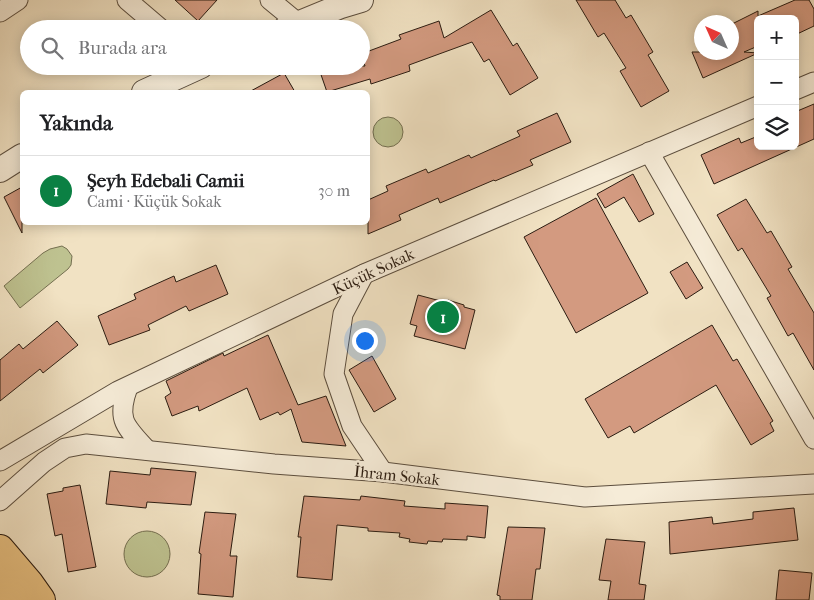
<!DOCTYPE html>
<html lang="tr">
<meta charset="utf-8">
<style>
body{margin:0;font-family:"IM FELL French Canon",serif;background:#f2f2f2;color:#202124}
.controls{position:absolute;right:15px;top:15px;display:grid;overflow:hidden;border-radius:8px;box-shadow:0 2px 12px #0003}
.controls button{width:45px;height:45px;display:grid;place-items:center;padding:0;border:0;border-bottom:1px solid #e0e0e0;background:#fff;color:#202124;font:25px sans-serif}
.compass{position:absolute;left:694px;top:15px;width:45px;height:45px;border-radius:50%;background:#fff;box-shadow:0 2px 12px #0003;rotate:315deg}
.you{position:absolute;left:364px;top:340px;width:18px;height:18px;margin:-12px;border:4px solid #fff;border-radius:50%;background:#1a73e8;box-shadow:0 0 0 8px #1a73e833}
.badge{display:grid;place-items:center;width:32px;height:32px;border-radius:50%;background:#0b8043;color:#fff;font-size:16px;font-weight:700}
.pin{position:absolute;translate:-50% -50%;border:2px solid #fff;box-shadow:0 1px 5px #0006}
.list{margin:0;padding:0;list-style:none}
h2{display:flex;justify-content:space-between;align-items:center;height:65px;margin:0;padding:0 20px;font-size:21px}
h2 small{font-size:16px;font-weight:400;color:#757577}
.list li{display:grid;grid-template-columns:32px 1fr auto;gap:15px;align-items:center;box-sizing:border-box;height:70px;padding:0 20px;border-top:1px solid #e0e0e0}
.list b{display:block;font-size:19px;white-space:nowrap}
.list p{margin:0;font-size:16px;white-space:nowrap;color:#757577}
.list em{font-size:16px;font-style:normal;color:#757577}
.icon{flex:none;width:28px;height:28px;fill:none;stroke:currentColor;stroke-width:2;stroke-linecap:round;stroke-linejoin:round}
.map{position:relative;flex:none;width:814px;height:600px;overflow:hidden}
.search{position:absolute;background:#fff;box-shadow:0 2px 12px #0003;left:20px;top:20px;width:350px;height:55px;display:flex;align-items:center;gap:12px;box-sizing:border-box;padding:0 18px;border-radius:28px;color:#757577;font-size:19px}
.panel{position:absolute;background:#fff;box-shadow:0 2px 12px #0003;left:20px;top:90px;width:350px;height:135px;border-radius:8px}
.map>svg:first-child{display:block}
.green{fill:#bec290;stroke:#746f50}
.building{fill:#d39a80;stroke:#2b1c11}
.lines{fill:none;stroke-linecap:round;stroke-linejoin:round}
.minor-casing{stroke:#5c4e3e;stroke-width:21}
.tertiary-casing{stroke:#5c4e3e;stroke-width:26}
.primary-casing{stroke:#2b1c11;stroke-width:30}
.minor{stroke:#f6ecd8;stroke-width:19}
.tertiary{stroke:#f6ecd8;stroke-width:24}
.primary{stroke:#e8c182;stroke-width:28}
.labels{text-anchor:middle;stroke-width:5;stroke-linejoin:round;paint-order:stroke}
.street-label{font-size:16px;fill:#2b1c11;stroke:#f6ecd8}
</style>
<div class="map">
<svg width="814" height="600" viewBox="0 0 814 600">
<rect width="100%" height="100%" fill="#f1e2c3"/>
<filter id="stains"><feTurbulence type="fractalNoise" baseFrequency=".004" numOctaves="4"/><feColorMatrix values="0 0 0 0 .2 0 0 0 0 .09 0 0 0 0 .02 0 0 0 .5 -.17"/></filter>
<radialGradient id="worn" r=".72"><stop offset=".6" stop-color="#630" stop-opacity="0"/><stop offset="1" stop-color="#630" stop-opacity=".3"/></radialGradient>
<g class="green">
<circle cx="388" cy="132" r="15"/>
<polygon points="62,246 67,249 72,256 71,265 68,269 20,308 4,286 43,253 50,249"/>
<circle cx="147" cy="554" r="23"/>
</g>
<g class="building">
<polygon points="175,0 217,0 198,21"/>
<polygon points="576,0 615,0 626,18 631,15 653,52 648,55 669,91 641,107 620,71 626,68 604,33 598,37"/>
<polygon points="795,0 809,0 814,9 814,26 795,35 795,19 758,19 758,46 744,52 758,53 703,78 692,52 732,52 732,24 758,11 758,16"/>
<polygon points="491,10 513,46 517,43 538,78 510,95 489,59 484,62 472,42 409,65 410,71 371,84 370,79 327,92 318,66 365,66 361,54 401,39 399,35 439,21 444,38"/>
<polygon points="284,73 295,92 249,92"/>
<polygon points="814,104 814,139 714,184 701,155 739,138 741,143 758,136 758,146 795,146 795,112"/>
<polygon points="557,113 571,142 530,160 533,165 495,181 494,180 440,203 438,198 399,215 401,220 368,234 368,200 388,191 386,186 426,169 428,173 469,155 471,158 520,136 517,131"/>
<polygon points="633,174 654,214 639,222 624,197 605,208 597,194"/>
<polygon points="22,187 22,233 4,197"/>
<polygon points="596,198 648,293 576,333 524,237"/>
<polygon points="746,199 767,233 771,231 792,267 788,269 814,313 814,370 793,333 788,336 767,298 771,296 742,248 738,251 717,215"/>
<polygon points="687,262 703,288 686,299 670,272"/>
<polygon points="216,265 228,294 189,311 186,306 148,325 150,330 109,345 98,316 136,299 134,294 174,276 176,282"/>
<polygon points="418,295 448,303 448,300 464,305 464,307 475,310 465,349 414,336 417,326 410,324"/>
<polygon points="57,321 78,345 43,373 40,369 0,401 0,360 19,344 23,349"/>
<polygon points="712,325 733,361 737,359 773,421 770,423 774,431 751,445 716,385 634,433 630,426 608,438 585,399"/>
<polygon points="268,335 298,405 326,396 346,446 302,442 291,409 280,415 278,412 260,420 247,388 199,411 198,406 172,416 165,397 171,393 166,381 223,353 224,356"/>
<polygon points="372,356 396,399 374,412 349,370"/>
<polygon points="151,468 196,472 191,505 147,502 146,508 106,504 110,471 150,475"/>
<polygon points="80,485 96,567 68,572 62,534 55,536 47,494 63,491 63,488"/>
<polygon points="304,496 360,500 361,496 405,501 404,506 445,509 445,503 488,506 485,538 467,536 467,540 443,539 442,542 428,541 427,544 409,542 410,539 399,537 400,533 368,531 368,528 337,525 332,580 297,577 301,537 298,537"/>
<polygon points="794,508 798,540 670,554 669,522 712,517 713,524 753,519 753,512"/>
<polygon points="205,512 236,514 230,556 237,556 233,597 198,594 201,554 199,553"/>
<polygon points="508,527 545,528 540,569 536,569 532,600 500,600 500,596 497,595"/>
<polygon points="606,539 645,542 639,584 646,585 644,600 608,600 611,581 599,580"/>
<polygon points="779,570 812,573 809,600 776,600"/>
</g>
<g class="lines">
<g class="minor-casing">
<g id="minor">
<polyline points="127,0 161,29"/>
<polyline points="270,0 298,23"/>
<polyline points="0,12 18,0"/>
<polyline points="795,90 814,82"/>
<polyline points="649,152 814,439"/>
<polyline points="364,274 343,314 334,374 352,426 383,472"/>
<path d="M128 387C116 420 125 426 147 450"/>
<polyline points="0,461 118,391 364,274 758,106"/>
<polyline points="0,501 44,462 65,448 86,444 274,464 383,472 585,497 814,484"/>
</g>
</g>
<g class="tertiary-casing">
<g id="tertiary">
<polyline points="285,29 341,6 361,0"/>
<polyline points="144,92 201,66"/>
<polyline points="0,170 22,156"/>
</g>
</g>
<g class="primary-casing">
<g id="primary">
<polyline points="0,549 29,583 41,600"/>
<polyline points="0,582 14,600"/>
</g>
</g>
<use href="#minor" class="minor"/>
<use href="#tertiary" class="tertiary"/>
<use href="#primary" class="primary"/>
</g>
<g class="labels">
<g class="street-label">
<text transform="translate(373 271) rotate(-25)" y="6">Küçük Sokak</text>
<text transform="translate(397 475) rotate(6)" y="6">İhram Sokak</text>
</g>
</g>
<rect width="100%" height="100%" filter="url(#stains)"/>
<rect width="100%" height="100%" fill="url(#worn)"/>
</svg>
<div class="controls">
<button>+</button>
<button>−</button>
<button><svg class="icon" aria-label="layers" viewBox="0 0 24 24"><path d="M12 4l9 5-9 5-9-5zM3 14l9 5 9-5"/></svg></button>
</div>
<svg class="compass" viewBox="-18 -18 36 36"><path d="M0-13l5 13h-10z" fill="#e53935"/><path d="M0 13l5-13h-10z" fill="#757577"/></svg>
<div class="you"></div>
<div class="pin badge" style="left:443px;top:317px">1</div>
<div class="search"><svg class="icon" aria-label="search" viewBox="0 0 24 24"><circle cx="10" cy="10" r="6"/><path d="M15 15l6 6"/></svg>Burada ara</div>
<section class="panel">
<h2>Yakında<small></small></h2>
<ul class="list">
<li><span class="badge">1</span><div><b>Şeyh Edebali Camii</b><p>Cami · Küçük Sokak</p></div><em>30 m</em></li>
</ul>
</section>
</div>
